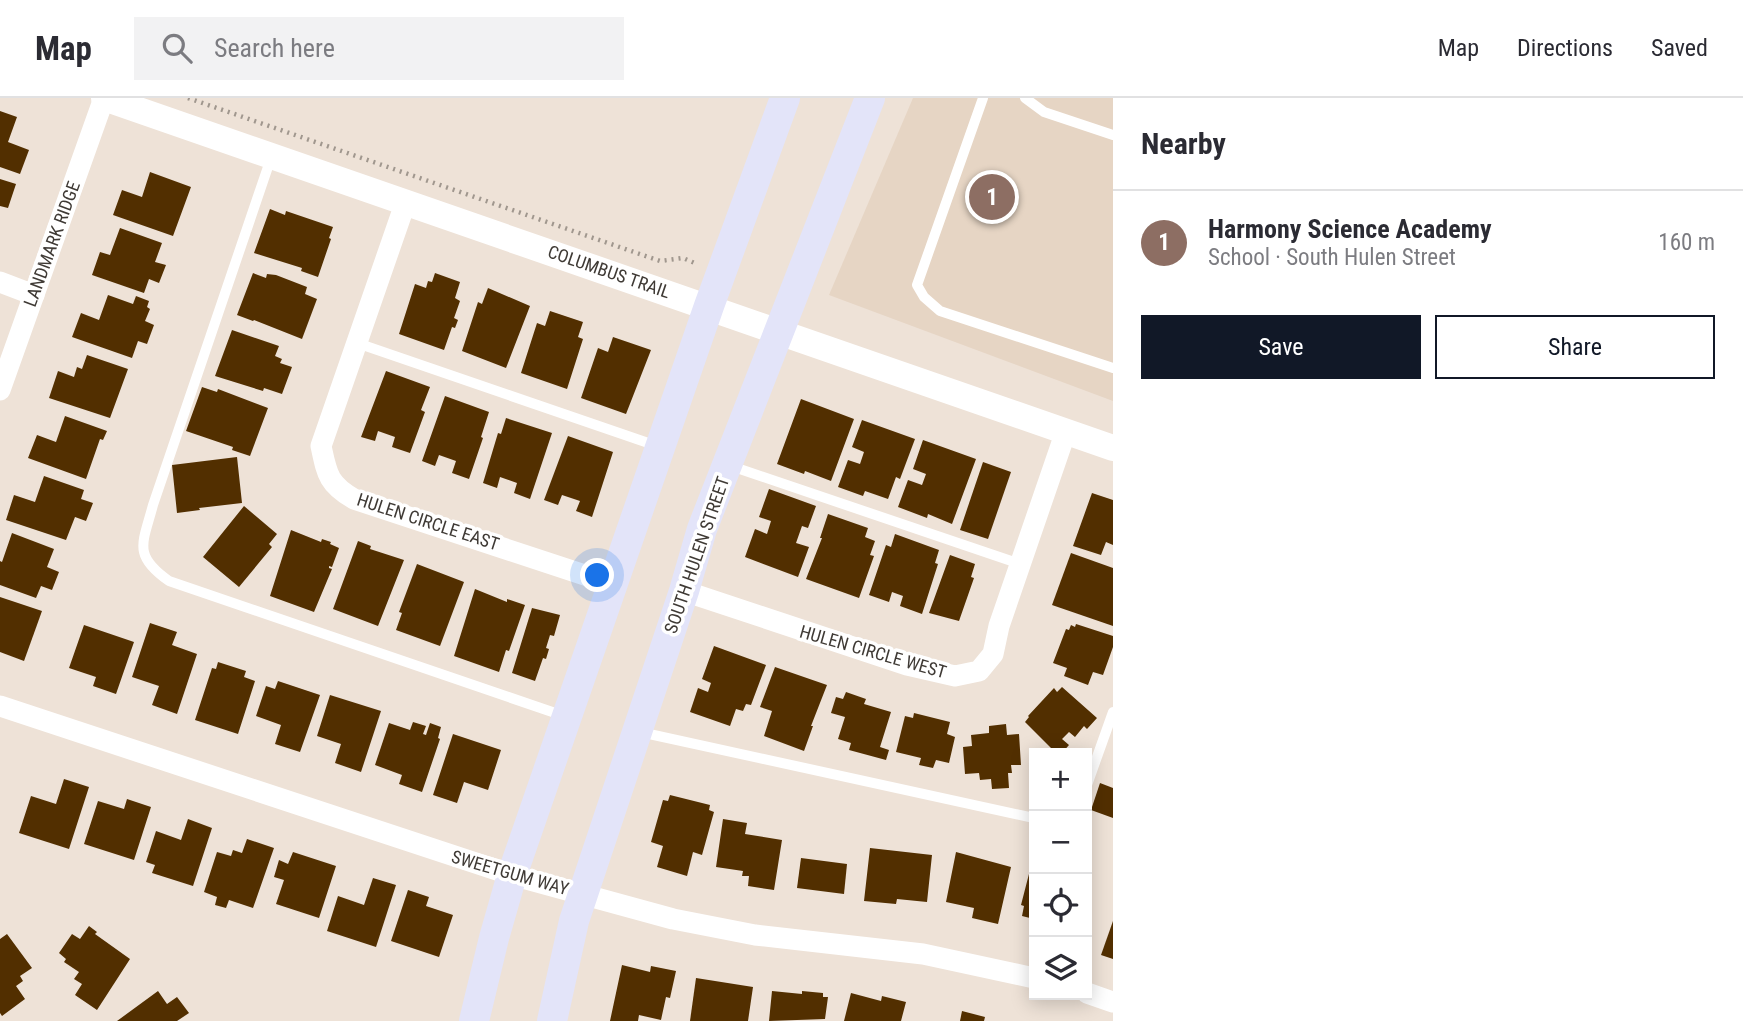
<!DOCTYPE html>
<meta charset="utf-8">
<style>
body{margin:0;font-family:"Roboto Condensed",sans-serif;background:#f2f2f3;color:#2b2b33}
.controls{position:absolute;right:21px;bottom:21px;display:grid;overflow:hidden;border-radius:0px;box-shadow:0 4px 18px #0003}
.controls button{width:63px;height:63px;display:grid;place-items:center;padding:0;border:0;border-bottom:2px solid #e1e1e2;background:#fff;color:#2b2b33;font:35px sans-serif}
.you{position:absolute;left:598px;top:478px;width:24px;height:24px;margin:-18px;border:5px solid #fff;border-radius:50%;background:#1a73e8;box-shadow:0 0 0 10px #1a73e833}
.badge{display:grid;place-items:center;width:46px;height:46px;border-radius:50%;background:#111827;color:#fff;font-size:23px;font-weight:700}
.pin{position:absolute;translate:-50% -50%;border:4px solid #fff;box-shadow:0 2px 7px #0006}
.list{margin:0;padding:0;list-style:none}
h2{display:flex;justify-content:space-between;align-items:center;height:91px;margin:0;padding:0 28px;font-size:30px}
h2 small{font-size:23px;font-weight:400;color:#7c7c81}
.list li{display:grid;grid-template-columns:46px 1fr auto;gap:21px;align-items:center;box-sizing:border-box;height:105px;padding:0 28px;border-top:2px solid #e1e1e2}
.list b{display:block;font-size:26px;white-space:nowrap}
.list p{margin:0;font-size:23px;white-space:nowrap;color:#7c7c81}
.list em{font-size:23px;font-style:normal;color:#7c7c81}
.actions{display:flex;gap:14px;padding:21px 28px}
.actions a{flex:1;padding:16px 0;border:2px solid #111827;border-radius:0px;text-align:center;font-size:24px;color:#111827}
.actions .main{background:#111827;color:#fff}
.icon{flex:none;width:38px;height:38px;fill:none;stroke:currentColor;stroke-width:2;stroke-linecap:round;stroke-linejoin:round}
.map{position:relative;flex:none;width:1113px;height:923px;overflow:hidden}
header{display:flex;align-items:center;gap:42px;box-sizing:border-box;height:98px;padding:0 35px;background:#fff;border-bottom:2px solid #e1e1e2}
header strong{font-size:33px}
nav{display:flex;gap:38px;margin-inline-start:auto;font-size:24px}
.search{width:490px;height:63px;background:#f2f2f3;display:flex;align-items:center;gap:18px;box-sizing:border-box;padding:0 24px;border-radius:0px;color:#7c7c81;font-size:26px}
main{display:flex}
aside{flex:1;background:#fff}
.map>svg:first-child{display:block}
.built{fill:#e6d5c4}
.building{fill:#522f00}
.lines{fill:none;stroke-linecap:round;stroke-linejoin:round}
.path{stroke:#a0978e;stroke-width:4.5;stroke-dasharray:2 5;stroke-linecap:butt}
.service{stroke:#fff;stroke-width:10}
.minor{stroke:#fff;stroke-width:21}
.tertiary{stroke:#fff;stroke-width:26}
.secondary{stroke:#e3e4f9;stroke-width:30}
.labels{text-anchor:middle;stroke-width:7;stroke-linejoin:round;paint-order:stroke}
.street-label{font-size:18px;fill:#3f3a35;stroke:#fff}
</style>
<header>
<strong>Map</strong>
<div class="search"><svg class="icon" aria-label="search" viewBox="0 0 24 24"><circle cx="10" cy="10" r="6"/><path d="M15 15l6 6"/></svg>Search here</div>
<nav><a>Map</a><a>Directions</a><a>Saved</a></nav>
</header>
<main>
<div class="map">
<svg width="1113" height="923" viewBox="0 0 1113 923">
<rect width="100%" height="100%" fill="#eee2d7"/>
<polygon class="built" points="913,0 1113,0 1113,303 829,197"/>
<g class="building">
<polygon points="0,13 17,19 8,44 29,52 20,76 0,69"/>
<polygon points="150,74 191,89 173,138 113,117 122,92 142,99"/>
<polygon points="0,81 16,86 8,110 0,108"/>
<polygon points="270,111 285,117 286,113 333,129 329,140 331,141 318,179 301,173 302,170 254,155"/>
<polygon points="120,130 162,145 155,164 166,167 159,185 149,181 144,195 92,177 100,154 110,157"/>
<polygon points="253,175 266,180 267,176 276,177 307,189 305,196 317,201 302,241 254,222 253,223 237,217"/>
<polygon points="435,175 460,184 455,200 460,203 454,220 458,222 455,230 452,229 444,252 399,236 415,186 426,190 428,183 432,184"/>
<polygon points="488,190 530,208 506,270 462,253 478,204 482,206"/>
<polygon points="108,197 133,206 136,198 149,203 147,209 150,211 145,223 154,227 147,246 138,243 132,260 72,239 81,215 99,222"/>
<polygon points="550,213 583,224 578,239 583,241 567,291 521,275 537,225 545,228"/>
<polygon points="232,232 279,248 275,258 282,261 280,265 292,269 282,296 264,290 263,293 215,278"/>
<polygon points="613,239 651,252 626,316 581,300 598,250 608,254"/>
<polygon points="87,257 128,271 110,320 49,300 58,273 74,279 77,269 82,271"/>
<polygon points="386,273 430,289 421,312 425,314 410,355 392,349 395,339 378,333 375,343 361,339"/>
<polygon points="202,289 217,294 218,291 268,310 250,358 232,352 233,349 186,333"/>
<polygon points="445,298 489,314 481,339 483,340 469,381 452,375 456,363 439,357 435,368 422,363"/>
<polygon points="801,301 854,321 831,383 805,373 804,376 777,366"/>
<polygon points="65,318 107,333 103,342 100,341 86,381 28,360 37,337 56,344"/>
<polygon points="506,320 552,335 530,401 514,395 517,385 500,379 497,390 483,385 498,335 501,336"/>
<polygon points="862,322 915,341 900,381 896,379 888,401 865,393 863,398 838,389 848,362 860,366 864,354 852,349"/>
<polygon points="568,338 613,354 592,419 576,413 580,403 562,397 558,407 544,402"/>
<polygon points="923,342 976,361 952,426 928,416 927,420 898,409 908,382 922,387 926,376 913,371"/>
<polygon points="237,359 242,405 199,410 200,412 177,415 172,367"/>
<polygon points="983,364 1011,374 988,441 960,432"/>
<polygon points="44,378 84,392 81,401 93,405 86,423 75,419 66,442 6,422 14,397 35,404"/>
<polygon points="769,391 816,408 808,430 802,428 796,445 809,449 798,479 745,459 755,431 767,436 771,423 759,419"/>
<polygon points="1092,395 1113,402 1113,447 1106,444 1101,457 1073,448"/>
<polygon points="244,408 277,436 269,446 272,449 239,489 203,459"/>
<polygon points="828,416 868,430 865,439 875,443 870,457 874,458 859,500 806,481 822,440 820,440"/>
<polygon points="291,432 321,444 322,441 331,444 330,446 339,450 332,469 329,468 329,470 332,471 314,514 270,498"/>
<polygon points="12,435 54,451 47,469 59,474 52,492 41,488 36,500 0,487 0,463 2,464"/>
<polygon points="895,436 939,452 935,465 938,466 922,516 900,508 903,498 892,494 889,504 869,497 886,447 891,449"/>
<polygon points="358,443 371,448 370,451 404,462 378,528 333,511"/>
<polygon points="1071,455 1113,470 1113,528 1052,507"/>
<polygon points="950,457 975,466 971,479 974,480 959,523 929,515"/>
<polygon points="417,466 464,484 440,548 396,532 402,515 399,514"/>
<polygon points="475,491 507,504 507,501 525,507 509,553 506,552 499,574 454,558"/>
<polygon points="0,499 42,513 24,563 0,554"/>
<polygon points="532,510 560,517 554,538 550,537 546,550 549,551 546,561 543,560 535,583 512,575"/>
<polygon points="150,525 177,534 172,547 197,556 177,616 152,607 159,588 132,579"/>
<polygon points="1076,526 1113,538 1113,549 1103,577 1093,574 1088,587 1064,578 1067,570 1053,565 1066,531 1069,532 1071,527 1075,529"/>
<polygon points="84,527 134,544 116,596 93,588 96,579 69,570"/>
<polygon points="714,548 766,567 751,607 746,606 743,613 736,611 730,628 690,614 698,590 708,594 711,585 702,581"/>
<polygon points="218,564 246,573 244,579 255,583 238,636 195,622 212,570 216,571"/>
<polygon points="775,569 827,587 811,628 813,628 804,653 764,638 772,613 760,609"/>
<polygon points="278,583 320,597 300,654 275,646 281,627 256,618 266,588 275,591"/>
<polygon points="1062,589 1097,620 1087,631 1084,628 1075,639 1069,634 1062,641 1069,647 1062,655 1056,655 1025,624 1029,619 1028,618 1054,590 1057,594"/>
<polygon points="846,594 866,601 864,606 891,614 880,649 889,652 886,662 849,652 851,645 838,641 845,619 831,615 836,599 843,601"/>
<polygon points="330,597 381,613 361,674 335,665 341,646 317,638"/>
<polygon points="914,615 950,624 947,636 955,639 949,665 936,662 933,670 919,667 921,660 896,654 905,618 913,620"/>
<polygon points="413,624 426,628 423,636 426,637 430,625 441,629 438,640 440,641 422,694 399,686 402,677 375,667 389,625 410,632"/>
<polygon points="1006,626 1007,637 1019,636 1021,667 1011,667 1012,675 1008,675 1009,690 992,691 991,681 980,682 979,675 965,676 963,649 972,648 971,637 989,635 989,628"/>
<polygon points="453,636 501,652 488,692 464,684 457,705 433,697"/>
<polygon points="64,681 89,689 69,751 19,735 31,698 56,706"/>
<polygon points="1100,685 1113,690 1113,720 1091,712"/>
<polygon points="670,697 710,707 709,712 714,714 702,757 693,754 687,778 657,769 663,748 651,744 663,702 668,703"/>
<polygon points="127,701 151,709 134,762 84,746 98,703 124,711"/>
<polygon points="188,721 212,730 193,788 152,775 155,767 146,764 156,733 181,742"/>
<polygon points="723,721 747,725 745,736 782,742 774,792 748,788 749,778 742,778 743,773 716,769"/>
<polygon points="247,741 274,750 253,810 229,802 226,810 215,807 217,799 204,794 217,754 231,758 233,752 242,755"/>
<polygon points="870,750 932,757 927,804 897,801 896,806 864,803"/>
<polygon points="293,754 336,768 319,820 276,806 284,782 274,779 279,762 288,766"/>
<polygon points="956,754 1011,769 998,826 972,820 974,810 946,804"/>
<polygon points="801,760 847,766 844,796 797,790"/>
<polygon points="1030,772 1034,773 1034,821 1022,818 1024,808 1021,807"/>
<polygon points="373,780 396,787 376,849 327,833 338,798 364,807"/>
<polygon points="408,792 429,799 426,808 453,817 439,859 391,843"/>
<polygon points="1113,823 1113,861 1101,857"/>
<polygon points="89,828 97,834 95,836 130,861 97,912 75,897 82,886 74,881 79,874 64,864 66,861 59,855 72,836 80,841"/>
<polygon points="7,836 32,870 20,878 23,883 16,888 25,901 2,918 0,915 0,841"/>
<polygon points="622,867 650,874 651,868 676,873 670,900 666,899 661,922 639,917 638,923 610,923"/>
<polygon points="696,880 753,889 748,923 690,923"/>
<polygon points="158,893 167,906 177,899 189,915 177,923 117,923"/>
<polygon points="772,893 802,896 802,893 823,895 823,899 828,899 825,921 769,923"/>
<polygon points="851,895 881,903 882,898 906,904 901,923 844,923"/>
<polygon points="962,913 985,919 984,923 960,923"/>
</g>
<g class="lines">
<polyline class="path" points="188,0 660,163 683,160 697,166"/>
<g class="service">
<polyline points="983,0 917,187 924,199 940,213 1113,270"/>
<polyline points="1025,0 1044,14 1113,37"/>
<path d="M271 60 153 407C143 445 132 457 169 483L564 618"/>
<polyline points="357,245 657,348"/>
<polyline points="728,367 1020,466"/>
<polyline points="640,634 1034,720"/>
<polyline points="1087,687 1113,614"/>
</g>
<g class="minor">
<path d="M406 103 321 348C327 376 328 386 354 401L612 486"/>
<polyline points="0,184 34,197"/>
<polyline points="0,292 104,0"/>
<polyline points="684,493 907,567 955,578 979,573 993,556 999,528 1066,333"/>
<polyline points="0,608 512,777 673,821 755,837 923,856 1034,880"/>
<polyline points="1087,895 1113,904"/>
</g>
<polyline class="tertiary" points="104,0 1113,350"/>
<g class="secondary">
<polyline points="474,923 494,840 512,777 709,208 785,0"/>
<polyline points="552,923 574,823 684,493 702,431 870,0"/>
</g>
</g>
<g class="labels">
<g class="street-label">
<text transform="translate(52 146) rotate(-70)" y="6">LANDMARK RIDGE</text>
<text transform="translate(609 174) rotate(19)" y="6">COLUMBUS TRAIL</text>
<text transform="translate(428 424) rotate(18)" y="6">HULEN CIRCLE EAST</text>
<text transform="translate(697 457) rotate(-71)" y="6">SOUTH HULEN STREET</text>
<text transform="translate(873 554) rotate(16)" y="6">HULEN CIRCLE WEST</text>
<text transform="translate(510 775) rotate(16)" y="6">SWEETGUM WAY</text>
</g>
</g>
</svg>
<div class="controls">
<button>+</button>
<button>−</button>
<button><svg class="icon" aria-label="locate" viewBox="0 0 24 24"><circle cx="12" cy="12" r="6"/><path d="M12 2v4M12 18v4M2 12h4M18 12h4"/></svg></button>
<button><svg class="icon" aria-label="layers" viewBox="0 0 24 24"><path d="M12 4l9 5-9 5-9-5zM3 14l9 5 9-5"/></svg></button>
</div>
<div class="you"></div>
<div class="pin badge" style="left:992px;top:99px;background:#8d6e63">1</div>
</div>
<aside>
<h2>Nearby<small></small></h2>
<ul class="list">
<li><span class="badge" style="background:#8d6e63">1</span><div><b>Harmony Science Academy</b><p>School · South Hulen Street</p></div><em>160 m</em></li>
</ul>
<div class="actions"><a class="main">Save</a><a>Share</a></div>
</aside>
</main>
